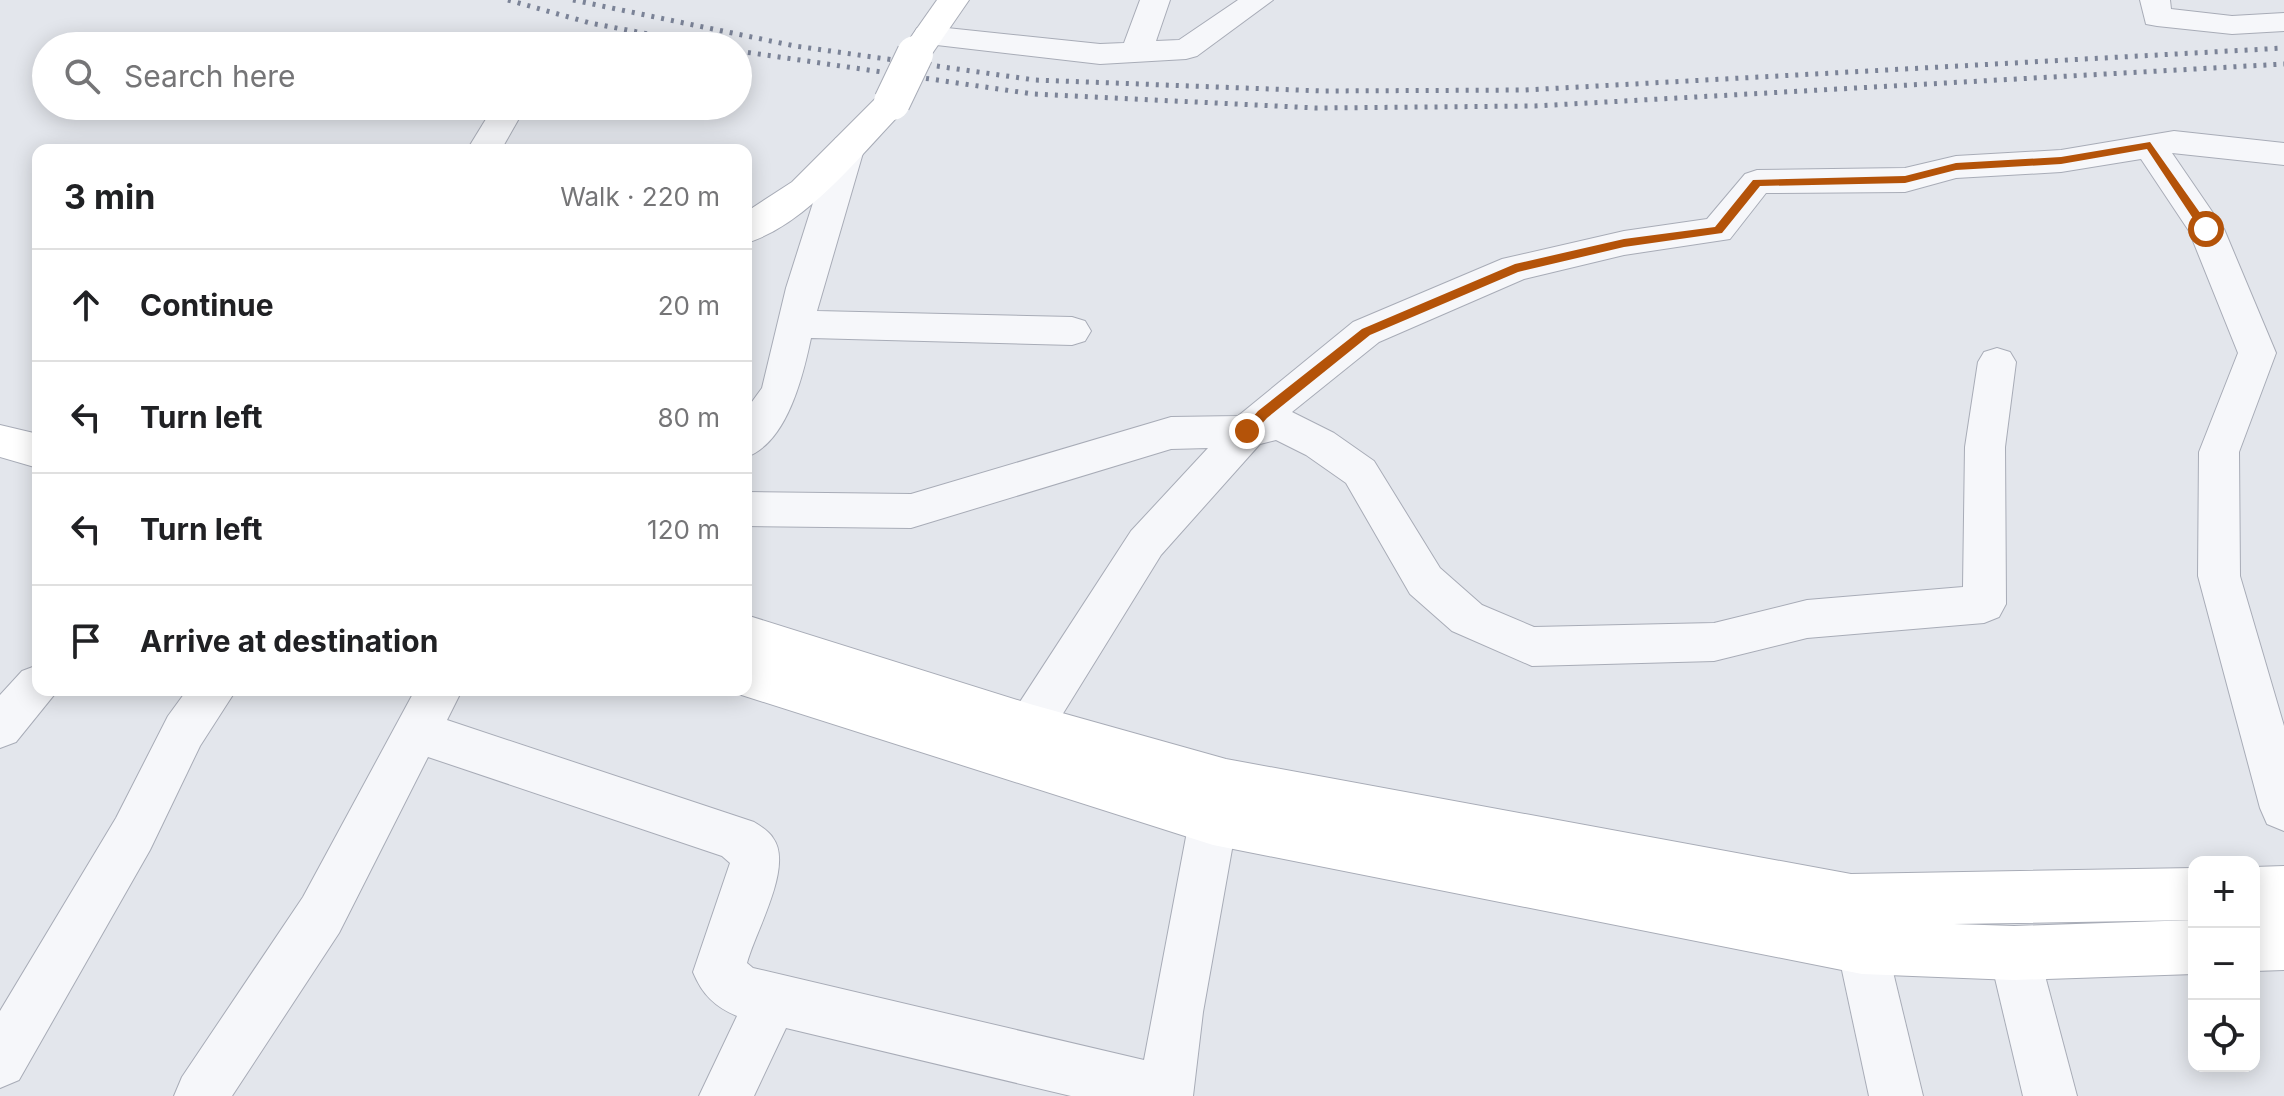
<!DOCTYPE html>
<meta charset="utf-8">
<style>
body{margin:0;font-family:Inter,sans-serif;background:#f6f6f6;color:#202124}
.controls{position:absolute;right:24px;bottom:24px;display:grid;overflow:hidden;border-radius:16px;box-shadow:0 4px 20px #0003}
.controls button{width:72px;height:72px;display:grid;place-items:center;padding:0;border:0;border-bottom:2px solid #e0e0e0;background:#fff;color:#202124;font:40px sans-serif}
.stop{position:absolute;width:24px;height:24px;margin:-18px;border:6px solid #b45309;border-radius:50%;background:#fff}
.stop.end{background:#b45309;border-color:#fff;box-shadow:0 2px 8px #0008}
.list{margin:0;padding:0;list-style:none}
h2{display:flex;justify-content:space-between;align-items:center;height:104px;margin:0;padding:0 32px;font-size:34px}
h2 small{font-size:26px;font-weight:400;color:#757577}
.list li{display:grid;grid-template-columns:52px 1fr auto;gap:24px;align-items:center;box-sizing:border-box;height:112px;padding:0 32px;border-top:2px solid #e0e0e0}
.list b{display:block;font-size:30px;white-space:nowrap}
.list em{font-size:26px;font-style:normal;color:#757577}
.icon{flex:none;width:44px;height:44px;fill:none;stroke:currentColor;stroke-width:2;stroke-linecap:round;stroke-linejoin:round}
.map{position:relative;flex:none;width:2284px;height:1096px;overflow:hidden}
.search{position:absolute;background:#fff;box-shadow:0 4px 20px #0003;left:32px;top:32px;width:720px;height:88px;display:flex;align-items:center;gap:20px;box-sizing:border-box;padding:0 28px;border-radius:44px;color:#757577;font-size:30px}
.panel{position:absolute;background:#fff;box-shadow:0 4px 20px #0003;left:32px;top:144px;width:720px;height:552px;border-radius:16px}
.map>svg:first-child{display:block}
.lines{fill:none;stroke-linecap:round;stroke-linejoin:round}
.street-casing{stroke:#a8acb7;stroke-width:2}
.secondary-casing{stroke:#a8acb7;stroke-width:2}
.street{fill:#f6f7fa;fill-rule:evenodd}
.secondary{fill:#fff;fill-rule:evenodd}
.rail{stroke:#7b8397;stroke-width:5;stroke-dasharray:3 7;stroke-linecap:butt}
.secondary-bridge-casing{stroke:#a8acb7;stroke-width:38;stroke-linecap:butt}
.secondary-bridge{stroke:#fff;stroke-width:36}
.route{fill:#b45309}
</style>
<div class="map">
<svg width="2284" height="1096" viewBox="0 0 2284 1096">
<rect width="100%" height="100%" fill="#e3e6ec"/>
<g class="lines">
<g class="street-casing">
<g id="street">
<polygon points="1140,0 1170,0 1156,41 1179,40 1238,0 1273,0 1197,56 1186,59 1100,64 928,44 917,42 913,35 917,28 928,26 1100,44 1124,43"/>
<polygon points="2140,0 2170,0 2171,9 2232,16 2284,13 2284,31 2232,34 2157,26 2146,24"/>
<polygon points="494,106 526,106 501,150 467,150"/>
<polygon points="2174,131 2284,143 2284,165 2172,153 2224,229 2276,353 2239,452 2240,576 2284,726 2284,831 2267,824 2260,808 2198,576 2199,452 2238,353 2189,231 2141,159 2061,172 1956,178 1905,192 1766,193 1730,239 1624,255 1524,279 1379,342 1292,412 1334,433 1374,461 1440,568 1482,605 1534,627 1714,623 1807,600 1963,587 1965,447 1978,362 1984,352 1997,348 2010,352 2016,362 2005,447 2006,604 1999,617 1984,623 1807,638 1714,661 1532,666 1452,631 1410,594 1346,483 1306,455 1276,440 1260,444 1161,555 1046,741 1030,747 1014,741 1007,726 1014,711 1131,531 1208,448 1171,449 911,528 746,526 746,492 911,494 1171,417 1238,416 1353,322 1502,259 1624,231 1707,219 1745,174 1757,170 1905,168 1956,156 2061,150"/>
<path d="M848 135 860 138 865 146 817 311 1072 317 1085 321 1091 331 1085 341 1072 345 811 338C803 376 787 443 746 457V410L762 388 786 288 831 146 836 138Z"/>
<polygon points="38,665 38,690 58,690 16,742 0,748 0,695 22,671"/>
<polygon points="187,690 236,690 200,746 150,850 19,1080 0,1088 0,1011 116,818 168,716"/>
<path d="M415 690H462L447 720 754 822C760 826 769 831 773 838 794 866 755 932 747 963L753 968 1144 1060 1189 821 1196 805 1213 798 1230 805 1237 821 1203 1012 1193 1096H1071L786 1028 754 1096H699L737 1016C715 1007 702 994 693 972L730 863 722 856 428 757 339 933 232 1096H174L182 1077 303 897Z"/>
<polygon points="1862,922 1880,929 1887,947 1923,1096 1869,1096 1837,947 1844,929"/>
<polygon points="2014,928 2032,935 2039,953 2077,1096 2023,1096 1989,953 1996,935"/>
</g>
</g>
<g class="secondary-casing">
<g id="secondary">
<polygon points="937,0 969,0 927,61 915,64 903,61 899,54"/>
<path d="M892 91 904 94 909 102 904 110C861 154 807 225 746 243V212L792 182 880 94Z"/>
<polygon points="0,425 38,434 38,468 0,457"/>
<polygon points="746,615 1030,704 1226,759 1851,874 2194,868 2194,920 1954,924 2014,926 2194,920 2194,974 2014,980 1862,974 1213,845 729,691 746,690"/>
<polygon points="2284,866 2284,970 2254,971 2254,867"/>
</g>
</g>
<use href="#street" class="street"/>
<use href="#secondary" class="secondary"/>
<g class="rail">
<polyline points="508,0 590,23 712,46"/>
<polyline points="573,0 795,46 1035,80 1322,91 1525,90 2284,48"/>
<polyline points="738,51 1033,94 1317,108 1535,106 2284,64"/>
</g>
<g class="secondary-bridge-casing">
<polyline id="secondary-bridge" points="892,102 915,54"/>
</g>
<use href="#secondary-bridge" class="secondary-bridge"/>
</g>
<polygon class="route" points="2150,142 2210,227 2210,232 2202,232 2147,149 2061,164 1956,170 1905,183 1760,186 1722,233 1624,247 1518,272 1370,335 1267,418 1252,435 1241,431 1258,411 1362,329 1515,264 1624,239 1715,227 1753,180 1905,176 1956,163 2061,157"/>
</svg>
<div class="controls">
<button>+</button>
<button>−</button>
<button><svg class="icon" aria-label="locate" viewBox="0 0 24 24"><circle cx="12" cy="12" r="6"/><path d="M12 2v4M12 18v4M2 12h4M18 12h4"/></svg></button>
</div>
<div class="stop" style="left:2206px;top:229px"></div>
<div class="stop end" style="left:1247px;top:431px"></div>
<div class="search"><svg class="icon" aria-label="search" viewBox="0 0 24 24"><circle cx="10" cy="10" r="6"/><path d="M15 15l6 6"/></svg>Search here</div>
<section class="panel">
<h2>3 min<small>Walk · 220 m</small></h2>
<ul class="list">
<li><svg class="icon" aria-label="ahead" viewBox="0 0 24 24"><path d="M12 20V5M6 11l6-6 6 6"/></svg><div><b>Continue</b></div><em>20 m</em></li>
<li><svg class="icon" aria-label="left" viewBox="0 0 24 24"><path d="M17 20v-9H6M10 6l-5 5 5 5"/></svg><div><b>Turn left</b></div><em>80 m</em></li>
<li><svg class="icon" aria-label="left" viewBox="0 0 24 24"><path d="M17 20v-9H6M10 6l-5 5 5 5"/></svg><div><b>Turn left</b></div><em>120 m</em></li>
<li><svg class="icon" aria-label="arrive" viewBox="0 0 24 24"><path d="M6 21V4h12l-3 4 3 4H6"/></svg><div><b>Arrive at destination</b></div></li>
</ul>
</section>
</div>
